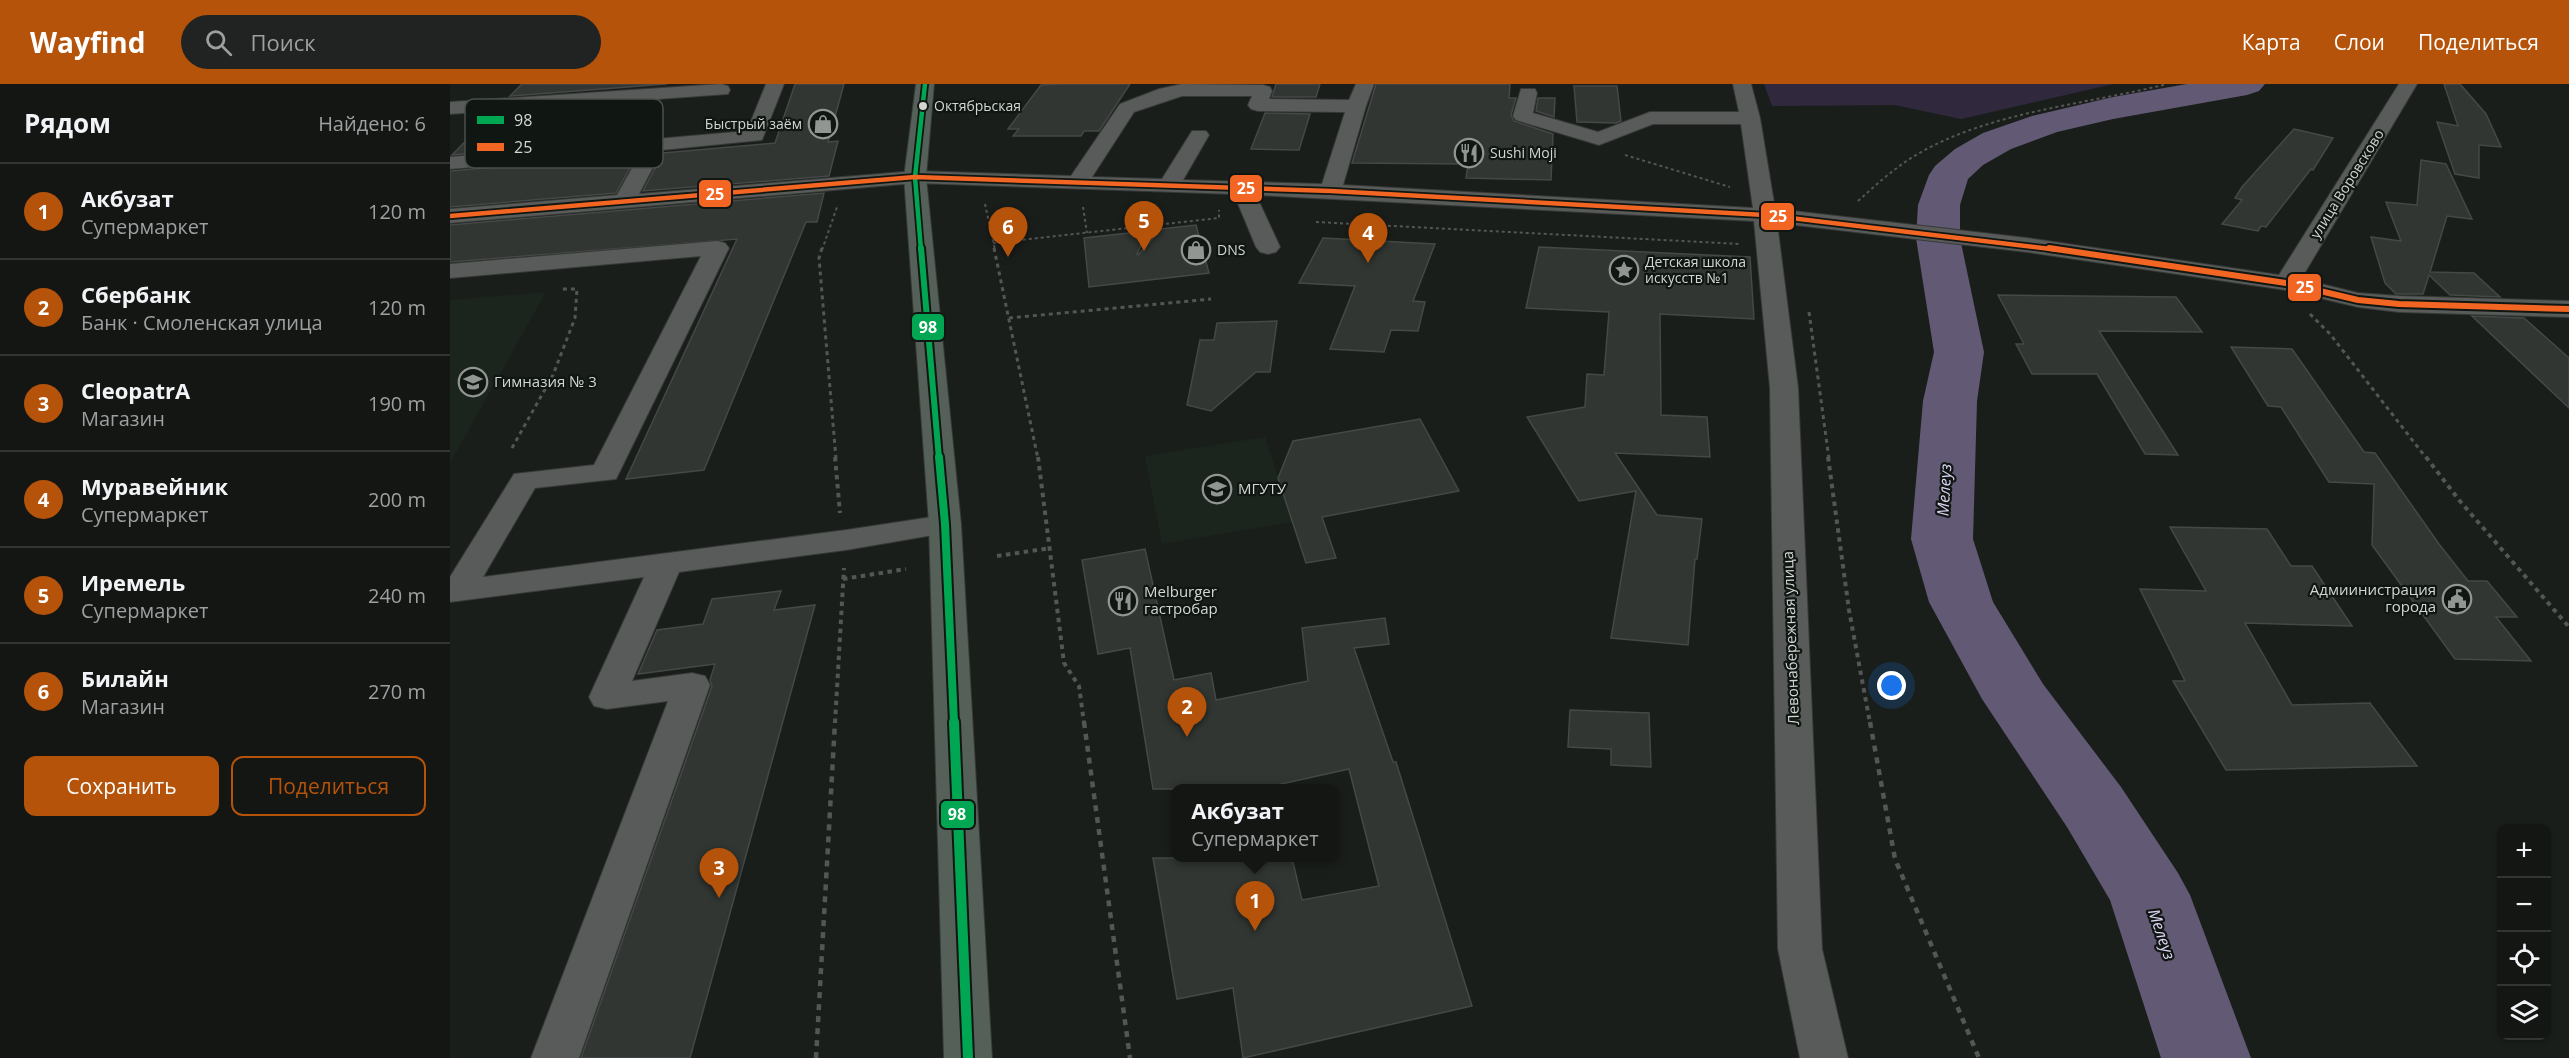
<!DOCTYPE html>
<html lang="ru">
<meta charset="utf-8">
<style>
body{margin:0;font-family:"Open Sans",sans-serif;background:#212322;color:#f1f3f6}
.controls{position:absolute;right:18px;bottom:18px;display:grid;overflow:hidden;border-radius:12px;box-shadow:0 2px 4px #0004}
.controls button{width:54px;height:54px;display:grid;place-items:center;padding:0;border:0;border-bottom:2px solid #333534;background:#141614;color:#f1f3f6;font:30px sans-serif}
.you{position:absolute;left:1442px;top:602px;width:21px;height:21px;margin:-15px;border:4px solid #fff;border-radius:50%;background:#1a73e8;box-shadow:0 0 0 9px #1a73e833}
.badge{display:grid;place-items:center;width:39px;height:39px;border-radius:50%;background:#b45309;color:#fff;font-size:20px;font-weight:700}
.pin{position:absolute;translate:-50% -50px;filter:drop-shadow(0 2px 3px #0008)}
.pin::after{content:'';position:absolute;top:32px;width:21px;height:18px;background:inherit;clip-path:polygon(0 0,100% 0,50% 100%)}
.popup{position:absolute;left:721px;top:700px;width:168px;height:78px;box-sizing:border-box;display:grid;place-content:center;border-radius:12px;background:#141614;filter:drop-shadow(0 2px 4px #0005);font-size:20px;white-space:nowrap;color:#9d9fa0}
.popup b{font-size:22px;color:#f1f3f6}
.popup::after{content:'';position:absolute;left:50%;top:100%;margin-left:-12px;border:12px solid transparent;border-top-color:#141614}
.list{margin:0;padding:0;list-style:none}
h2{display:flex;justify-content:space-between;align-items:center;height:78px;margin:0;padding:0 24px;font-size:26px}
h2 small{font-size:20px;font-weight:400;color:#9d9fa0}
.list li{display:grid;grid-template-columns:39px 1fr auto;gap:18px;align-items:center;box-sizing:border-box;height:96px;padding:0 24px;border-top:2px solid #333534}
.list b{display:block;font-size:22px;white-space:nowrap}
.list p{margin:0;font-size:20px;white-space:nowrap;color:#9d9fa0}
.list em{font-size:20px;font-style:normal;color:#9d9fa0}
.actions{display:flex;gap:12px;padding:18px 24px}
.actions a{flex:1;padding:14px 0;border:2px solid #b45309;border-radius:12px;text-align:center;font-size:21px;color:#b45309}
.actions .main{background:#b45309;color:#fff}
.icon{flex:none;width:33px;height:33px;fill:none;stroke:currentColor;stroke-width:2;stroke-linecap:round;stroke-linejoin:round}
.map{position:relative;flex:none;width:2119px;height:974px;overflow:hidden}
header{display:flex;align-items:center;gap:36px;box-sizing:border-box;height:84px;padding:0 30px;background:#b45309;color:#fff}
header strong{font-size:28px}
nav{display:flex;gap:33px;margin-inline-start:auto;font-size:21px}
.search{width:420px;height:54px;background:#212322;display:flex;align-items:center;gap:15px;box-sizing:border-box;padding:0 21px;border-radius:33px;color:#9d9fa0;font-size:22px}
main{display:flex}
aside{flex:1;background:#141614}
.map>svg:first-child{display:block}
.built{fill:#1b251d}
.green{fill:#30293e}
.lines{fill:none;stroke-linecap:round;stroke-linejoin:round}
.river{fill:#625a75;fill-rule:evenodd}
.building{fill:#313632;stroke:#444846;stroke-width:1.5}
.minor-casing{stroke:#363936;stroke-width:2}
.major-casing{stroke:#363936;stroke-width:2}
.path-far3{stroke:#545654;stroke-width:2;stroke-dasharray:3 3;stroke-linecap:butt}
.path-far2{stroke:#545654;stroke-width:3;stroke-dasharray:4 4;stroke-linecap:butt}
.path-far1{stroke:#545654;stroke-width:4;stroke-dasharray:4.5 4.5;stroke-linecap:butt}
.path{stroke:#545654;stroke-width:4.5;stroke-dasharray:6 6;stroke-linecap:butt}
.minor{fill:#585b59;fill-rule:evenodd}
.major{fill:#546058;fill-rule:evenodd}
.bus-1-far3-casing{stroke:#101611;stroke-width:8}
.bus-1-far2-casing{stroke:#101611;stroke-width:10}
.bus-1-far1-casing{stroke:#101611;stroke-width:12}
.bus-1-casing{stroke:#101611;stroke-width:14}
.bus-2-far1-casing{stroke:#101611;stroke-width:8}
.bus-2-casing{stroke:#101611;stroke-width:10}
.bus-1-far3{stroke:#00a651;stroke-width:4.5}
.bus-1-far2{stroke:#00a651;stroke-width:6}
.bus-1-far1{stroke:#00a651;stroke-width:8}
.bus-1{stroke:#00a651;stroke-width:10}
.bus-2-far1{stroke:#f26522;stroke-width:4.5}
.bus-2{stroke:#f26522;stroke-width:6}
.bus-dot{fill:#d3d7d4;stroke:#101611;stroke-width:2}
.labels{text-anchor:middle;stroke-width:4.5;stroke-linejoin:round;paint-order:stroke}
.bus-label{font-size:14px;fill:#d3d7d4;stroke:#101611;text-anchor:start}
.far-poi-label{font-size:14px;fill:#d3d7d4;stroke:#101611;text-anchor:start}
.far-street-label{font-size:14px;fill:#d3d7d4;stroke:#101611}
.poi-label{font-size:15px;fill:#d3d7d4;stroke:#101611;text-anchor:start}
.street-label{font-size:15px;fill:#d3d7d4;stroke:#101611}
.water-label{font-size:16px;font-style:italic;fill:#dfd6f8;stroke:#101611}
.key{fill:#101611;stroke:#4a504c;stroke-width:1.5}
.key-label{font-size:16px;fill:#d3d7d4}
.line-badge{stroke:#101611;stroke-width:2}
.badge-label{font-size:16px;text-anchor:middle;font-weight:bold;fill:#fff}
</style>
<header>
<strong>Wayfind</strong>
<div class="search"><svg class="icon" aria-label="search" viewBox="0 0 24 24"><circle cx="10" cy="10" r="6"/><path d="M15 15l6 6"/></svg>Поиск</div>
<nav><a>Карта</a><a>Слои</a><a>Поделиться</a></nav>
</header>
<main>
<aside>
<h2>Рядом<small>Найдено: 6</small></h2>
<ul class="list">
<li><span class="badge">1</span><div><b>Акбузат</b><p>Супермаркет</p></div><em>120 m</em></li>
<li><span class="badge">2</span><div><b>Сбербанк</b><p>Банк · Смоленская улица</p></div><em>120 m</em></li>
<li><span class="badge">3</span><div><b>CleopatrA</b><p>Магазин</p></div><em>190 m</em></li>
<li><span class="badge">4</span><div><b>Муравейник</b><p>Супермаркет</p></div><em>200 m</em></li>
<li><span class="badge">5</span><div><b>Иремель</b><p>Супермаркет</p></div><em>240 m</em></li>
<li><span class="badge">6</span><div><b>Билайн</b><p>Магазин</p></div><em>270 m</em></li>
</ul>
<div class="actions"><a class="main">Сохранить</a><a>Поделиться</a></div>
</aside>
<div class="map">
<svg width="2119" height="974" viewBox="0 0 2119 974">
<rect width="100%" height="100%" fill="#1a1e1b"/>
<g class="built">
<polygon points="96,208 0,379 0,216"/>
<polygon points="815,353 843,438 712,460 695,372"/>
</g>
<polygon class="green" points="1314,0 1663,0 1511,35 1445,21 1322,22"/>
<g class="lines">
<polygon class="river" points="1737,0 1815,0 1809,7 1797,11 1663,35 1607,48 1561,65 1533,81 1518,95 1510,121 1510,154 1534,268 1527,317 1523,455 1543,518 1593,600 1671,703 1728,789 1740,811 1801,974 1711,974 1660,816 1617,743 1532,615 1479,518 1461,455 1473,317 1484,268 1466,154 1468,121 1479,91 1485,82 1505,65 1533,49 1582,32 1663,13"/>
</g>
<g class="building">
<polygon points="72,0 217,0 60,12"/>
<polygon points="345,0 394,0 378,58 388,57 379,92 193,107 213,69 325,59"/>
<polygon points="611,0 680,0 649,47 634,47 631,52 563,52 569,45 558,45 591,1"/>
<polygon points="826,0 870,0 866,13 822,13"/>
<polygon points="926,0 1060,0 1059,14 1066,14 1061,31 1064,37 1103,50 1101,96 1016,94 1018,80 902,79"/>
<polygon points="1994,0 2010,0 2036,30 2051,63 2029,61 2029,94 2005,90 1987,38 2008,42"/>
<polygon points="1124,2 1167,2 1171,37 1166,39 1127,38"/>
<polygon points="1088,14 1105,14 1104,33 1086,27"/>
<polygon points="205,18 180,55 2,71 43,29"/>
<polygon points="815,29 860,30 849,66 801,65"/>
<polygon points="1844,45 1883,54 1863,86 1861,85 1816,143 1811,142 1808,147 1772,140 1792,116 1785,114 1792,103"/>
<polygon points="187,71 166,109 0,123 0,87"/>
<polygon points="1971,76 1996,80 2022,135 1997,132 1980,188 2024,189 2050,213 2000,211 1979,191 1973,210 1946,210 1935,199 1921,153 1951,157 1936,118 1967,121"/>
<polygon points="374,109 367,138 356,138 254,386 176,395 287,155 0,178 0,141"/>
<polygon points="746,141 759,189 639,203 634,154 698,147 687,170 688,171 711,145"/>
<polygon points="873,154 985,160 963,217 975,218 968,247 941,246 934,268 880,265 905,202 849,199"/>
<polygon points="1089,163 1300,173 1304,235 1210,230 1211,331 1257,333 1260,373 1165,369 1207,431 1252,435 1247,475 1245,475 1238,561 1161,554 1186,407 1129,417 1077,333 1135,323 1137,290 1154,291 1159,228 1076,224"/>
<polygon points="1548,211 1726,213 1752,248 1649,247 1728,371 1695,370 1647,290 1582,290 1566,260 1574,260"/>
<polygon points="2022,232 2074,234 2119,274 2119,324"/>
<polygon points="827,237 820,288 806,288 761,327 737,321 750,256 764,256 767,239"/>
<polygon points="1781,263 1842,265 1914,368 1925,369 1989,460 2018,497 2037,497 2067,533 2046,533 2081,577 2005,575 1922,461 1924,400 1879,398 1831,323 1818,322"/>
<polygon points="970,335 1009,407 872,433 886,474 856,479 828,394 843,357"/>
<polygon points="1720,443 1817,445 1841,482 1862,482 1902,542 1795,539 1842,621 1920,619 1967,682 1776,686 1723,597 1735,597 1690,505 1756,507"/>
<polygon points="695,465 724,596 761,589 766,616 858,597 852,544 935,534 939,560 904,564 943,678 946,678 1022,922 793,974 783,904 727,915 703,774 842,774 852,816 929,802 899,685 809,705 703,705 680,564 648,570 632,476"/>
<polygon points="331,507 324,526 365,521 240,974 131,974 262,602 260,596 265,580 188,590 207,546 253,540 262,515"/>
<polygon points="1120,626 1199,629 1201,683 1161,681 1161,665 1118,663"/>
</g>
<g class="lines">
<g class="minor-casing">
<g id="minor">
<polygon points="271,0 278,2 280,6 278,10 0,30 0,18"/>
<path d="M316 0H334L312 56 212 66 189 110 465 87 621 92 670 20 709 5 732 0 813 1 820 3 822 7 819 15 899 16 906 0H924L916 22 893 101 1303 124 1291 40H1203L1149 61 1066 36 1063 32 1071 5H1085L1087 9 1083 29 1148 48 1200 28H1289L1283 0H1301L1310 34 1325 125 1577 154 1829 191 1949 0H1967L1851 195 1908 209 1949 212 2119 217V233L1949 228 1908 223 1836 206 1577 168 1327 139 1348 304 1372 865 1398 974H1350L1328 865 1320 304 1304 137 806 111 830 163 826 168 818 170 810 168 806 163 784 110 465 99 0 139V125L167 111 191 68 0 85V73L297 47ZM732 12H802L798 21 801 25 808 27 895 28 872 100 733 96 759 51 756 47H742L712 95 642 93 684 28Z"/>
<polygon points="267,157 275,159 279,164 166,395 85,404 33,493 396,446 495,431 506,433 511,440 506,447 495,449 396,466 229,488 182,597 242,589 255,592 260,601 129,974 81,974 218,617 157,625 144,622 139,613 194,493 0,518 0,493 64,390 144,381 251,172 0,194 0,180"/>
</g>
</g>
<g class="major-casing">
<polygon id="major" points="466,0 484,0 476,93 511,440 542,974 494,974 479,440 454,93"/>
</g>
<g class="path-far3">
<polyline points="1175,71 1280,103"/>
<path d="M1408 117C1429 98 1449 80 1473 67 1545 27 1638 20 1717 0"/>
<polyline points="535,120 545,166"/>
<polyline points="633,123 637,149"/>
<polyline points="866,138 1290,160"/>
<polyline points="543,159 769,134 769,126"/>
<polyline points="372,166 387,123"/>
</g>
<g class="path-far2">
<polyline points="372,164 369,174 386,375"/>
<polyline points="544,164 588,375"/>
<polyline points="1359,228 1379,375"/>
<polyline points="1860,230 1880,250 1977,375"/>
<polyline points="559,234 761,215"/>
<polyline points="62,364 103,291 125,234 127,205 109,205"/>
</g>
<g class="path-far1">
<polyline points="385,373 390,429"/>
<polyline points="588,373 614,579 629,602 634,639"/>
<polyline points="1378,373 1399,526 1420,639"/>
<polyline points="1976,373 2009,416 2119,543"/>
<polyline points="547,472 601,464"/>
<polyline points="393,495 456,485"/>
<polyline points="385,639 394,484"/>
</g>
<g class="path">
<polyline points="634,638 680,974"/>
<polyline points="1420,638 1445,775 1529,974"/>
<polyline points="366,974 385,638"/>
</g>
<use href="#minor" class="minor"/>
<use href="#major" class="major"/>
<g class="bus-1-far3-casing">
<polyline id="bus-1-far3" points="471,166 465,93 475,0"/>
</g>
<g class="bus-1-far2-casing">
<polyline id="bus-1-far2" points="471,164 489,375"/>
</g>
<g class="bus-1-far1-casing">
<polyline id="bus-1-far1" points="489,373 495,440 504,639"/>
</g>
<g class="bus-1-casing">
<polyline id="bus-1" points="504,638 518,974"/>
</g>
<g class="bus-2-far1-casing">
<polyline id="bus-2-far1" points="0,132 465,93 881,107 1315,131 1609,166"/>
</g>
<g class="bus-2-casing">
<polyline id="bus-2" points="1599,164 1836,199 1908,216 1949,220 2119,225"/>
</g>
<use href="#bus-1-far3" class="bus-1-far3"/>
<use href="#bus-1-far2" class="bus-1-far2"/>
<use href="#bus-1-far1" class="bus-1-far1"/>
<use href="#bus-1" class="bus-1"/>
<use href="#bus-2-far1" class="bus-2-far1"/>
<use href="#bus-2" class="bus-2"/>
</g>
<defs>
<g id="shop-ring" transform="scale(1.5)"><circle r="9.5" fill="#101611" stroke="#929693" stroke-width="1.5"/><path d="M-5-2.5h2.3a2.7 3.5 0 0 1 5.4 0H5L5.5 6h-11ZM-1.5-2.5h3a1.5 2.3 0 0 0-3 0Z" fill="#929693"/></g>
<g id="restaurant-ring" transform="scale(1.5)"><circle r="9.5" fill="#101611" stroke="#929693" stroke-width="1.5"/><path d="M-5-6h1v4h1v-4h1v4h1v-4h1v5L-1.5 .5V6h-2V.5L-5-1ZM5-6V6H3V1.5H1.5Q1.5-4 5-6Z" fill="#929693"/></g>
<g id="sight-ring" transform="scale(1.5)"><circle r="9.5" fill="#101611" stroke="#929693" stroke-width="1.5"/><path d="M0-6L1.8-2.2L6-1.7L2.9 1.2L3.7 5.4L0 3.3L-3.7 5.4L-2.9 1.2L-6-1.7L-1.8-2.2Z" fill="#929693"/></g>
<g id="school-ring" transform="scale(1.5)"><circle r="9.5" fill="#101611" stroke="#929693" stroke-width="1.5"/><path d="M0-5L7-2L0 1L-7-2ZM-4 1L0 2.5L4 1V4Q0 6-4 4Z" fill="#929693"/></g>
<g id="university-ring" transform="scale(1.5)"><circle r="9.5" fill="#101611" stroke="#929693" stroke-width="1.5"/><path d="M0-5L7-2L0 1L-7-2ZM-4 1L0 2.5L4 1V4Q0 6-4 4Z" fill="#929693"/></g>
<g id="civic-ring" transform="scale(1.5)"><circle r="9.5" fill="#101611" stroke="#929693" stroke-width="1.5"/><path d="M-.6-6.5H3V-4.5H.6V-3L4-1V1h2V6H-6V1h2V-1L-.6-3ZM-1.2 2.5V6h2.4V2.5Z" fill="#929693"/></g>
</defs>
<g fill-rule="evenodd">
<use href="#shop-ring" x="373" y="40"/>
<use href="#restaurant-ring" x="1019" y="69"/>
<use href="#shop-ring" x="746" y="166"/>
<use href="#sight-ring" x="1174" y="186"/>
<use href="#school-ring" x="23" y="298"/>
<use href="#university-ring" x="767" y="405"/>
<use href="#civic-ring" x="2007" y="515"/>
<use href="#restaurant-ring" x="673" y="517"/>
</g>
<circle class="bus-dot" cx="473" cy="22" r="5"/>
<g class="labels">
<g class="bus-label">
<text x="484" y="27">Октябрьская</text>
</g>
<g class="far-poi-label">
<text x="352" y="45" text-anchor="end">Быстрый заём</text>
<text x="1040" y="74">Sushi Moji</text>
<text x="767" y="171">DNS</text>
<text x="1195" y="183">Детская школа<tspan x="1195" dy="16">искусств №1</tspan></text>
</g>
<g class="far-street-label">
<text transform="translate(1897 100) rotate(-58)" y="5">улица Воровсково</text>
</g>
<g class="poi-label">
<text x="44" y="303">Гимназия № 3</text>
<text x="788" y="410">МГУТУ</text>
<text x="1986" y="511" text-anchor="end">Адмиинистрация<tspan x="1986" dy="17">города</tspan></text>
<text x="694" y="513">Melburger<tspan x="694" dy="17">гастробар</tspan></text>
</g>
<g class="street-label">
<text transform="translate(1341 554) rotate(-92)" y="5">Левонабережная улица</text>
</g>
<g class="water-label">
<text transform="translate(1494 406) rotate(-87)" y="6">Мелеуз</text>
<text transform="translate(1712 850) rotate(71)" y="6">Мелеуз</text>
</g>
</g>
<rect x="15" y="15" width="198" height="69" rx="9" class="key"/>
<rect x="27" y="32" width="27" height="8" fill="#00a651"/>
<rect x="27" y="59" width="27" height="8" fill="#f26522"/>
<g class="key-label">
<text x="64" y="42">98</text>
<text x="64" y="69">25</text>
</g>
<g class="line-badge">
<rect x="779" y="90" width="34" height="29" rx="6" fill="#f26522"/>
<rect x="248" y="95" width="34" height="29" rx="6" fill="#f26522"/>
<rect x="1310" y="118" width="35" height="29" rx="6" fill="#f26522"/>
<rect x="1837" y="189" width="35" height="29" rx="6" fill="#f26522"/>
<rect x="461" y="229" width="34" height="28" rx="6" fill="#00a651"/>
<rect x="490" y="716" width="35" height="29" rx="6" fill="#00a651"/>
</g>
<g class="badge-label">
<text x="796" y="110">25</text>
<text x="265" y="116">25</text>
<text x="1328" y="138">25</text>
<text x="1855" y="209">25</text>
<text x="478" y="249">98</text>
<text x="507" y="736">98</text>
</g>
</svg>
<div class="controls">
<button>+</button>
<button>−</button>
<button><svg class="icon" aria-label="locate" viewBox="0 0 24 24"><circle cx="12" cy="12" r="6"/><path d="M12 2v4M12 18v4M2 12h4M18 12h4"/></svg></button>
<button><svg class="icon" aria-label="layers" viewBox="0 0 24 24"><path d="M12 4l9 5-9 5-9-5zM3 14l9 5 9-5"/></svg></button>
</div>
<div class="you"></div>
<div class="pin badge" style="left:805px;top:847px">1</div>
<div class="popup"><b>Акбузат</b>Супермаркет</div>
<div class="pin badge" style="left:737px;top:653px">2</div>
<div class="pin badge" style="left:269px;top:814px">3</div>
<div class="pin badge" style="left:918px;top:179px">4</div>
<div class="pin badge" style="left:694px;top:167px">5</div>
<div class="pin badge" style="left:558px;top:173px">6</div>
</div>
</main>
